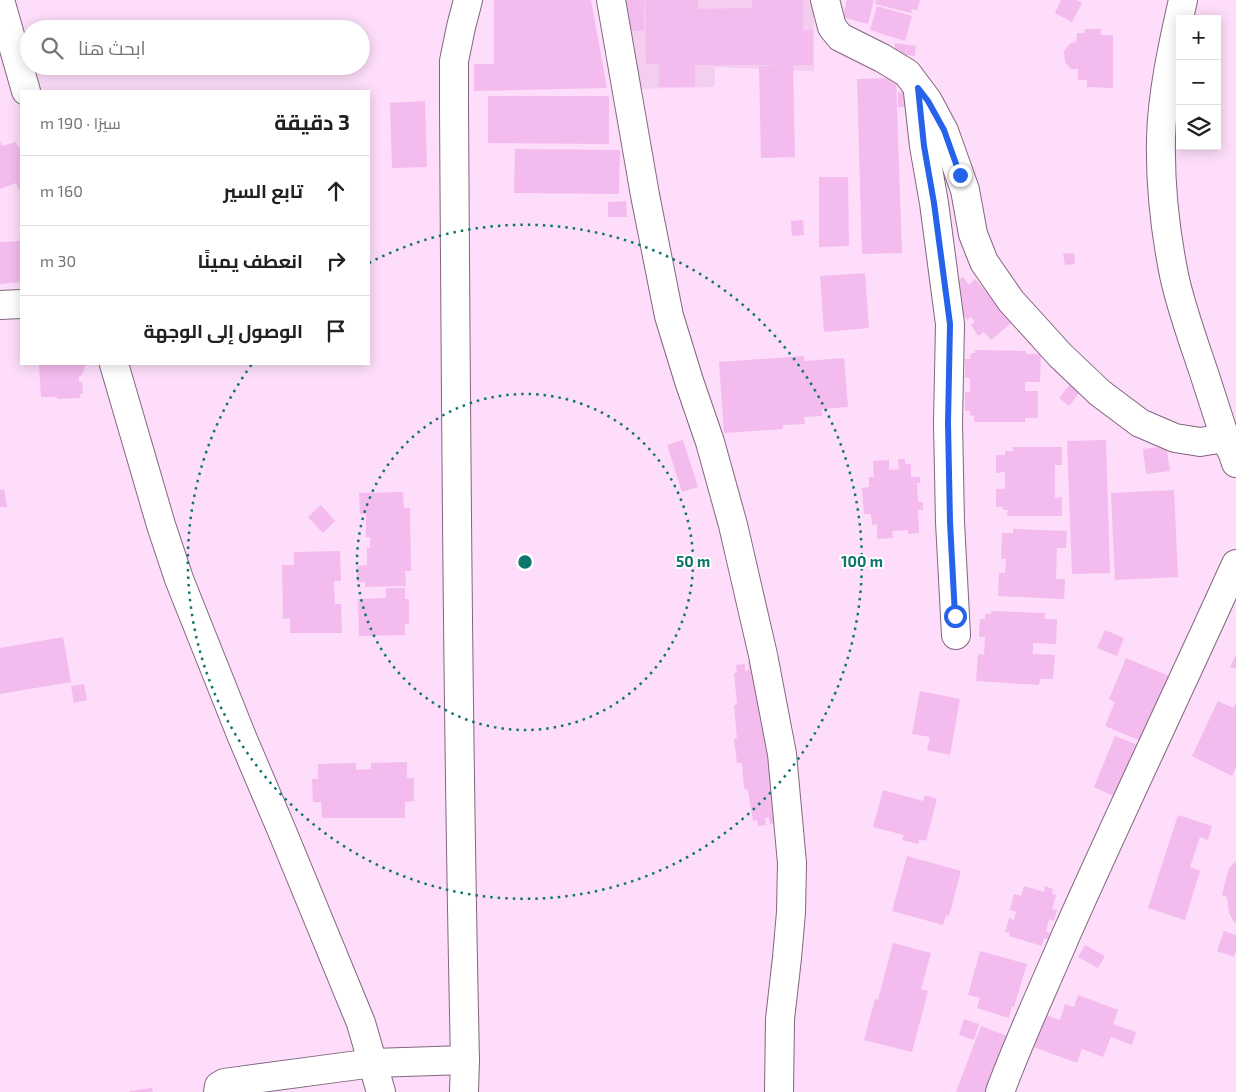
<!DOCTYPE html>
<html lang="ar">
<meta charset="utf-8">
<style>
body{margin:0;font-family:"Exo 2",Cairo,sans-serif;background:#f2f2f2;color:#202124;direction:rtl}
.controls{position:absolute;right:15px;top:15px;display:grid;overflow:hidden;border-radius:0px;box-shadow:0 2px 12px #0003}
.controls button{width:45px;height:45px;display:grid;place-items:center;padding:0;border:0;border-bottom:1px solid #e0e0e0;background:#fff;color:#202124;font:25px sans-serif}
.stop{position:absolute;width:15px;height:15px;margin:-11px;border:4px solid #2563eb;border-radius:50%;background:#fff}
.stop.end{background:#2563eb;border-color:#fff;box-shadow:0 1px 5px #0008}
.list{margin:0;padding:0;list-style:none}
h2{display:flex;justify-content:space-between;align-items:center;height:65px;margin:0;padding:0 20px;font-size:21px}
h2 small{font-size:16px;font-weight:400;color:#757577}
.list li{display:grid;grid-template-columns:32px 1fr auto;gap:15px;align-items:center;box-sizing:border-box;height:70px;padding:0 20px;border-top:1px solid #e0e0e0}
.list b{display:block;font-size:19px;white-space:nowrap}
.list em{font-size:16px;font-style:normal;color:#757577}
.icon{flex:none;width:28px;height:28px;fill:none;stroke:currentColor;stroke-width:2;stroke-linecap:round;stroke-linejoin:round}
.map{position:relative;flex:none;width:1236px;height:1092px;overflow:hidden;direction:ltr}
.search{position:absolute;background:#fff;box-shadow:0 2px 12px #0003;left:20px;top:20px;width:350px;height:55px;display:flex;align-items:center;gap:12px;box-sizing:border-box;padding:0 18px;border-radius:28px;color:#757577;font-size:19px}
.panel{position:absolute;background:#fff;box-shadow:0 2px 12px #0003;left:20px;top:90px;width:350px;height:275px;border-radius:0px;direction:rtl}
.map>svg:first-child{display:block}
.built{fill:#f3ceef}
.building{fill:#f4bbee}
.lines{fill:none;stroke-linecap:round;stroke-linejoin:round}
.minor-casing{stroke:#82667f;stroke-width:30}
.minor{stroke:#fff;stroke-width:28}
.route{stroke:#2563eb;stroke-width:6}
.ring{fill:none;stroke:#0f766e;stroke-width:2.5;stroke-dasharray:2.5 5}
.centre{fill:#0f766e;stroke:#fff;stroke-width:2.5}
.ring-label{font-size:15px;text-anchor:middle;font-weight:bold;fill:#0f766e;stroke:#fff;stroke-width:4;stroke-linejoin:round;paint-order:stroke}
</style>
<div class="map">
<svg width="1236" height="1092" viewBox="0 0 1236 1092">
<rect width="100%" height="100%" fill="#fdddf9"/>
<polygon class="built" points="620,0 814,0 814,71 715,67 715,87 634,89"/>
<g class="building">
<polygon points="494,0 591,0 607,88 474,91 474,64 494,64"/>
<polygon points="626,0 644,0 644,31 627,31"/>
<polygon points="645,0 698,0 698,9 752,8 752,0 803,0 803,30 813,30 813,65 793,65 795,157 761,158 759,66 786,65 695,65 695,87 659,87 659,64 646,64"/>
<polygon points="847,0 874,0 868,24 843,17"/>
<polygon points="876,0 920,0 917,10 912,9 911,13 875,4"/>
<polygon points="1061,0 1076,0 1082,3 1072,22 1055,13"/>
<polygon points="877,6 912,16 905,41 870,30"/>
<polygon points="1085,29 1101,29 1101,35 1113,35 1113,88 1087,87 1087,80 1078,80 1078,69 1071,69 1065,62 1064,51 1067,47 1071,43 1076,42 1077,33 1085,33"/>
<polygon points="895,43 916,46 915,56 894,53"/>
<polygon points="896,78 902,253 862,254 857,79"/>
<polygon points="909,91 910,107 898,107 898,92"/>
<polygon points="488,96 609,96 609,144 488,143"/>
<polygon points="425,101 427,167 392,168 390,103"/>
<polygon points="0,141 2,146 16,142 18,147 21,147 21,189 19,190 16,183 0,189"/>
<polygon points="515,149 620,150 619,194 514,193"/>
<polygon points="819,177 848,177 849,246 819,247"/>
<polygon points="626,201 627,217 608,217 608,202"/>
<polygon points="803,220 804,235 792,236 791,221"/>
<polygon points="21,241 21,282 0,284 0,242"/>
<polygon points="1074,253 1075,264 1065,265 1063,254"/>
<polygon points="865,273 869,328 824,332 820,276"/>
<polygon points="963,277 969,285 975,279 1012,322 991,340 984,332 978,336 971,325 975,322 971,317 967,320 959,309 962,307 954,297 954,284"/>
<polygon points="975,350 1026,351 1026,354 1041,354 1040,382 1025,382 1025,391 1038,391 1038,418 1025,418 1025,422 974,422 974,416 970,415 970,411 965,411 965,392 970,392 970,378 965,378 965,359 970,359 971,353 975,353"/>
<polygon points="804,356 804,361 844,358 848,407 822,409 822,416 804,417 805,424 783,425 783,429 724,433 719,362"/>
<polygon points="39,364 85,364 84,371 81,376 79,376 79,382 82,382 83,394 80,394 80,398 57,399 57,397 41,397"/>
<polygon points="1072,382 1082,389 1069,406 1059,398"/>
<polygon points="683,440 698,487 682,492 667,445"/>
<polygon points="1106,440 1110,573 1072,574 1067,441"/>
<polygon points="1166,446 1170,471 1146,474 1143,449"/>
<polygon points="1013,447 1062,447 1062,465 1055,465 1055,498 1062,497 1062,516 1007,516 1008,510 1003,510 1003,507 996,507 996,489 1005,489 1005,472 996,473 996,455 1005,455 1005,451 1013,451"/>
<polygon points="898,459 905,459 905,464 911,464 911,477 920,477 920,483 917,483 918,502 923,502 923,510 918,510 919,533 908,534 908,530 892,531 893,538 877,539 877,524 872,525 871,514 864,514 862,488 869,487 869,477 874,477 873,461 889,460 889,470 899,469"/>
<polygon points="4,489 7,507 0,507 0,490"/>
<polygon points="1174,490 1178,577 1115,580 1111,493"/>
<polygon points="403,492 404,508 410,508 411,571 405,571 406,586 365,587 365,582 357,582 357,566 367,565 367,548 370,548 370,537 366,537 366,514 360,514 359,493"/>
<polygon points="321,505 335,521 323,533 308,517"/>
<polygon points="1013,529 1067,531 1066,548 1057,548 1056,579 1065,579 1064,599 998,596 999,573 1005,573 1006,559 1001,559 1002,533 1013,533"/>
<polygon points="340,551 341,581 334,581 335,604 341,604 342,633 290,633 290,618 283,619 282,565 294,565 294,552"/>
<polygon points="386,588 405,588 405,599 409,599 409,624 405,624 405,635 359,636 358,599 386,598"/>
<polygon points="991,611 1045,613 1045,619 1057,619 1056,644 1033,643 1033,654 1055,655 1053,679 1040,679 1039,685 976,681 978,654 984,655 985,637 979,637 980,619 985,619 985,614 991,614"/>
<polygon points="1105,630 1124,638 1117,656 1097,648"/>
<polygon points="63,637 71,682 0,694 0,648"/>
<polygon points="1236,655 1236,669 1230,667"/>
<polygon points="1126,658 1174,678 1146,743 1105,726 1115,702 1109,699"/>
<polygon points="757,661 778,823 770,824 769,818 765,818 766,825 758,826 757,820 753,821 748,790 744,788 742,763 737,763 734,739 737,738 734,705 737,705 734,673 737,673 736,665 745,664 745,671 749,670 748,662"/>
<polygon points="84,684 87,700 74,703 71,686"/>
<polygon points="920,691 960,699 950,755 927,750 930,737 912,734"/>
<polygon points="1218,701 1233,708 1236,703 1236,767 1232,776 1192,756"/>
<polygon points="1115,736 1142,747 1120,799 1094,787"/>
<polygon points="407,762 407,778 414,778 414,801 405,802 405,818 322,818 321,802 313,802 312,779 318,779 318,764 356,763 356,770 371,769 371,763"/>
<polygon points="883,790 923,801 925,795 937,799 926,841 919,839 918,844 902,840 904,835 873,827"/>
<polygon points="1178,815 1212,826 1208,840 1200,837 1190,867 1200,871 1185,920 1148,908"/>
<polygon points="907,856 961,871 949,916 946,915 943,925 892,911"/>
<polygon points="1236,861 1236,923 1234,922 1229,913 1227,897 1222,895 1229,868"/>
<polygon points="1024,886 1044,892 1045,886 1053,889 1052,894 1056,895 1052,909 1057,910 1054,921 1049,919 1046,932 1051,933 1049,940 1044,938 1042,946 1009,936 1010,933 1005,932 1009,918 1014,920 1016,912 1010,910 1014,894 1021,896"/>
<polygon points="1224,931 1236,935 1236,952 1234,957 1217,951"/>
<polygon points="893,943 931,953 921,989 928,991 912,1052 864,1040 875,999 878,1000"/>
<polygon points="1085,945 1105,956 1098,968 1078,957"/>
<polygon points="980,951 1027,964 1014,1007 1012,1006 1009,1018 977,1008 980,998 968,995"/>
<polygon points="1078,995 1118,1010 1113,1024 1136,1032 1132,1045 1111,1037 1103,1057 1082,1049 1077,1063 1034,1047 1046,1015 1060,1020 1065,1004 1074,1007"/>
<polygon points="964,1019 979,1024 974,1040 959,1035"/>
<polygon points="981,1026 1007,1036 985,1092 956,1092"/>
<polygon points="152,1088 153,1092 130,1092 130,1091"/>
</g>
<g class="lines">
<g class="minor-casing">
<g id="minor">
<polyline points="0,0 26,91"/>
<polyline points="611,0 645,195 669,316 689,381 710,442 733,525 763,655 782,754 792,863 791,912 787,958 780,1019 779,1092"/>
<polyline points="825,0 832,27 840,37 882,58 907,73 928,101 944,131 965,190 973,234 984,262 1011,301 1060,355 1100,393 1140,423 1175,438 1200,442 1225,438 1233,454 1236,463"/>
<path d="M1183 0C1173 44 1162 93 1161 139 1160 184 1165 230 1174 275 1181 308 1193 340 1204 373 1211 394 1218 416 1225 438"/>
<polyline points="918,92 924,146 934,203 950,324 948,423 950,522 956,635"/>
<polyline points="0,305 21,304"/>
<polyline points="114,364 161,525 179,579 242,737 282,831 361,1023 381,1092"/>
<polyline points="218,1092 219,1086 224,1083 373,1063 465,1060"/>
<path d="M464 1092 465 1060C458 742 456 424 454 106V61L461 27 468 0"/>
<path d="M1000 1092C1019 1040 1044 987 1066 935 1121 811 1180 688 1236 564"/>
</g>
</g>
<use href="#minor" class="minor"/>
</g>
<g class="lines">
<polyline class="route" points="955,616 950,522 948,423 950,324 934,203 924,146 918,88 928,101 944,130 960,175"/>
</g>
<g class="ring">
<circle cx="525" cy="562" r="168"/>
<path d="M369 263A337 337 0 1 1 252 364"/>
</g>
<circle cx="525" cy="562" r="8" class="centre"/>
<g class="ring-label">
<text x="693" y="567">50 m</text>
<text x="862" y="567">100 m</text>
</g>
</svg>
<div class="controls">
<button>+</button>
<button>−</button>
<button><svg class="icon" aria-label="layers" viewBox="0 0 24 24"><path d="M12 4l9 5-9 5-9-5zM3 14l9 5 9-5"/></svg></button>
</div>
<div class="stop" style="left:955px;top:616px"></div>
<div class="stop end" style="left:960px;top:175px"></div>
<div class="search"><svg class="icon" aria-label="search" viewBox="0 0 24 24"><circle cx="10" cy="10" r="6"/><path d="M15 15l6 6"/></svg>ابحث هنا</div>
<section class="panel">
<h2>3 دقيقة<small>سيرًا · 190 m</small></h2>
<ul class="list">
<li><svg class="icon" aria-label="ahead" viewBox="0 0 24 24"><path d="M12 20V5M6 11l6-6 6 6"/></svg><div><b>تابع السير</b></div><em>160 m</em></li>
<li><svg class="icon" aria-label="right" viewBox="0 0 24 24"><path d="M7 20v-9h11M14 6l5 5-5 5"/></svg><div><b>انعطف يمينًا</b></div><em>30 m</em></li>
<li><svg class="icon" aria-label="arrive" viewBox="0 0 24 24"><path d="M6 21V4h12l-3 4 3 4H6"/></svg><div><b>الوصول إلى الوجهة</b></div></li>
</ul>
</section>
</div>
